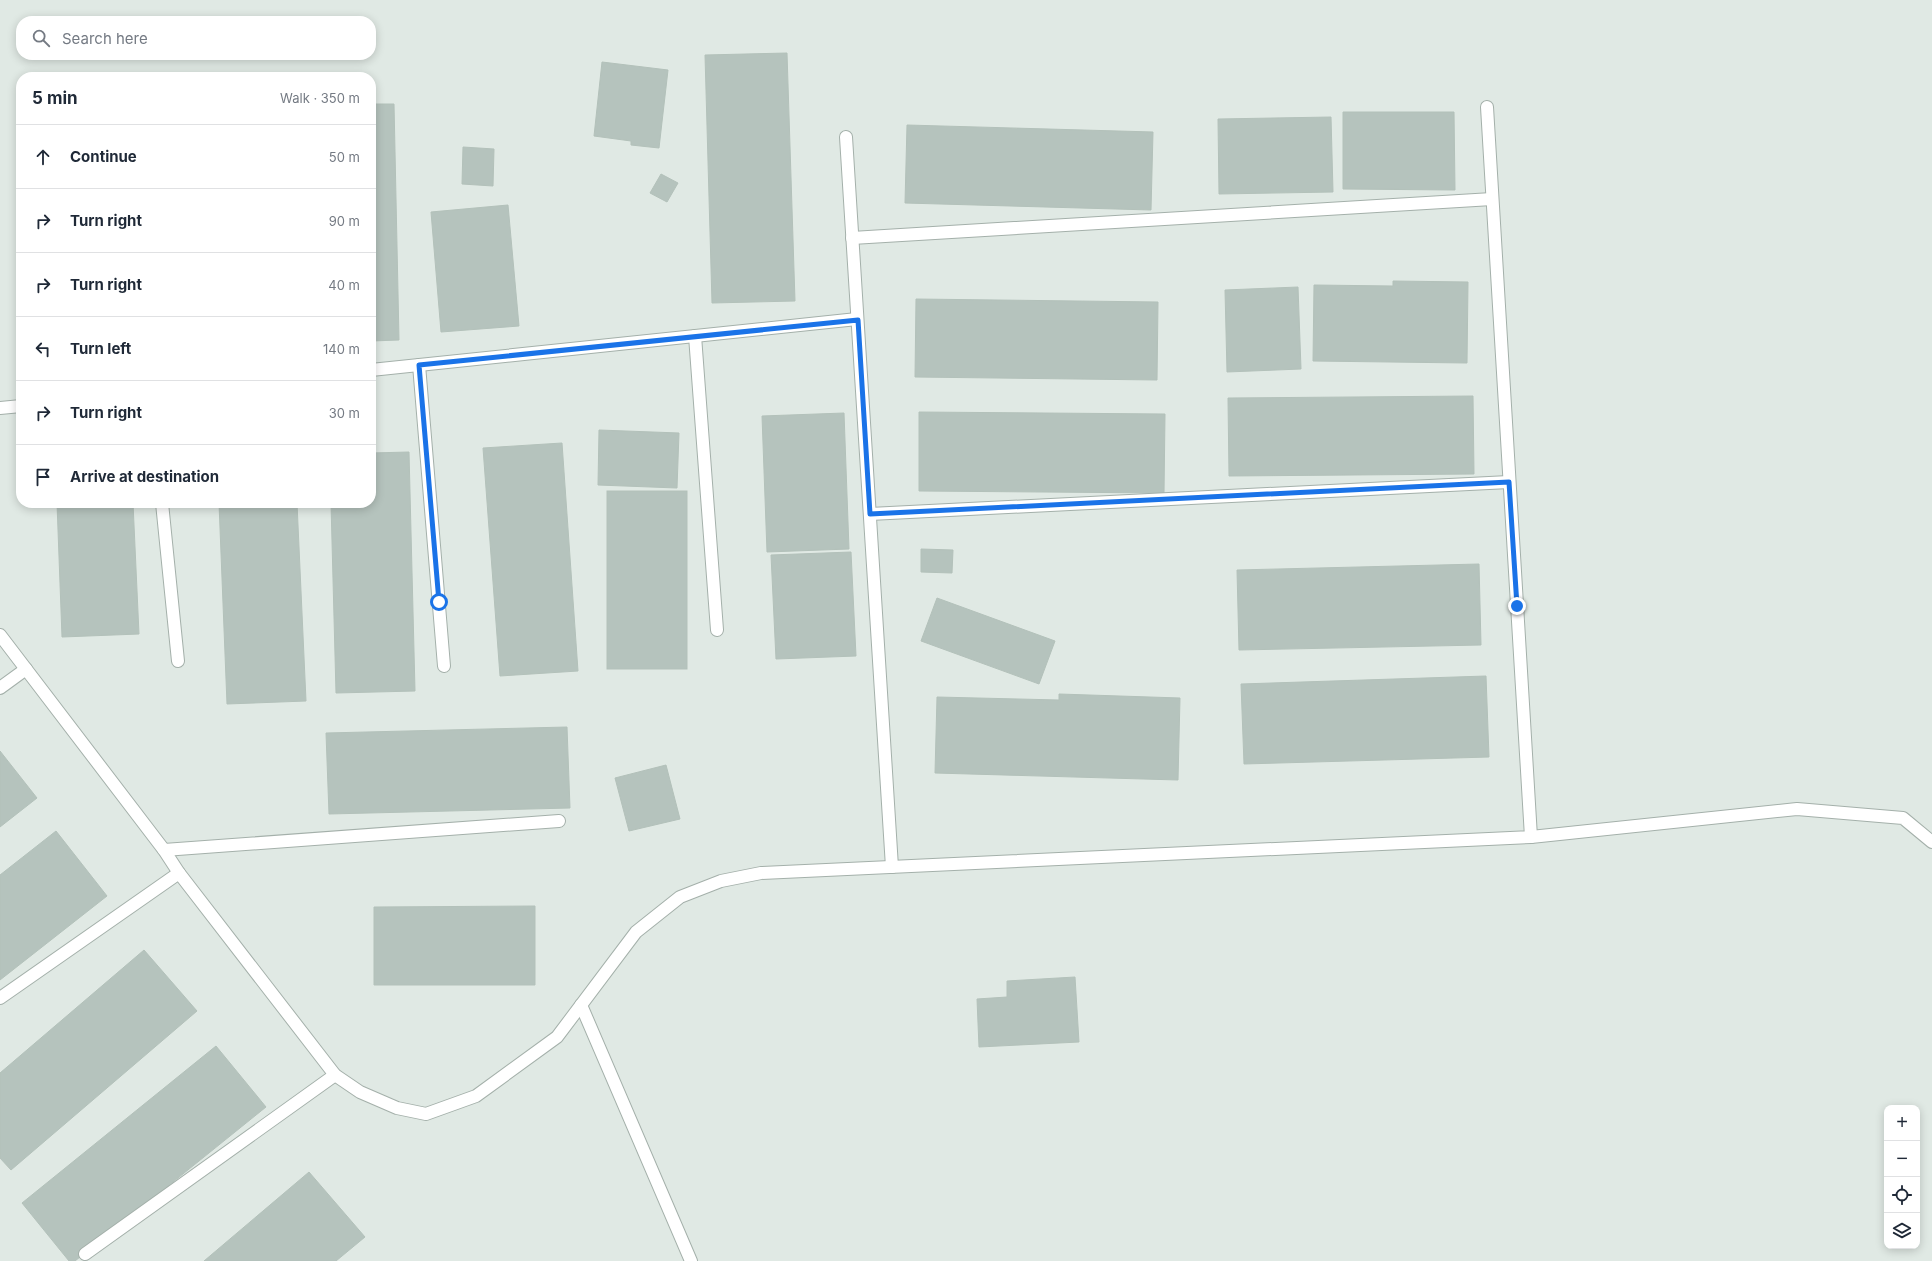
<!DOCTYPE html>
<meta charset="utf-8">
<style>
body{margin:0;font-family:Inter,sans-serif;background:#f2f2f3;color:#1f2937}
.controls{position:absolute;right:12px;bottom:12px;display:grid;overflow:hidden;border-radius:8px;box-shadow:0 2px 10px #0003}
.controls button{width:36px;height:36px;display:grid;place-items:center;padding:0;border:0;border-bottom:1px solid #e0e1e3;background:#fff;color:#1f2937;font:20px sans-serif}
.stop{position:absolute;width:12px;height:12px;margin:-9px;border:3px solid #1a73e8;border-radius:50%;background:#fff}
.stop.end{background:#1a73e8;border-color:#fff;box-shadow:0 1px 4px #0008}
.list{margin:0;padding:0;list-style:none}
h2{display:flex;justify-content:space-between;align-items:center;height:52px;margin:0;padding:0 16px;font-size:17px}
h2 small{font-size:13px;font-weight:400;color:#747a83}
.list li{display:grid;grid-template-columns:26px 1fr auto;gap:12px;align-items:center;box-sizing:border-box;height:64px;padding:0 16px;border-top:1px solid #e0e1e3}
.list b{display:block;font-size:15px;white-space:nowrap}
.list em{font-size:13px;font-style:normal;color:#747a83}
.icon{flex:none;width:22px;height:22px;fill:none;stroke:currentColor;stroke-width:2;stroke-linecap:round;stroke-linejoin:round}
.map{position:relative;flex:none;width:1932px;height:1261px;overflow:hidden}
.search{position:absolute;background:#fff;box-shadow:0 2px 10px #0003;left:16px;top:16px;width:360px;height:44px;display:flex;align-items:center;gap:10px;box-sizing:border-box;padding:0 14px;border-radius:16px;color:#747a83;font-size:15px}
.panel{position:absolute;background:#fff;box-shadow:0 2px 10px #0003;left:16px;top:72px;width:360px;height:436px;border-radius:16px}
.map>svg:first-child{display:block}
.building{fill:#b5c3bd;stroke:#b3c1ba}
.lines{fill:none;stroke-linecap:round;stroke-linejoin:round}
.minor-casing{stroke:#a4b0aa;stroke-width:14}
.minor{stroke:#fff;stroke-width:12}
.route{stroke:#1a73e8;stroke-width:5}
</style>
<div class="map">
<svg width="1932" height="1261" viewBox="0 0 1932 1261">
<rect width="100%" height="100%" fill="#e0e9e4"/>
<g class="building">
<polygon points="787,53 795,301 712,303 705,55"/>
<polygon points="602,62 668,70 659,148 631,145 631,141 594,136"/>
<polygon points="371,104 394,104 399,340 371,341"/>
<polygon points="1343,112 1454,112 1455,190 1343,189"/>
<polygon points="1331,117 1333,192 1219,194 1218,119"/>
<polygon points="907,125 1153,132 1151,210 905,203"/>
<polygon points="463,147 494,149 493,186 462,184"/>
<polygon points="661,174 678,183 667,202 650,193"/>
<polygon points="508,205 519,326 441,332 431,212"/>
<polygon points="1393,281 1468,282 1467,363 1313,361 1314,285 1393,286"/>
<polygon points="1298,287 1301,369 1227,372 1225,290"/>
<polygon points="916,299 1158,302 1157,380 915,377"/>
<polygon points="1473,396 1474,474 1229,476 1228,398"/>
<polygon points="919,412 1165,414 1164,493 919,491"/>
<polygon points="844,413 849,549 767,552 762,416"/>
<polygon points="599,430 679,433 677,488 598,485"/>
<polygon points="562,443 578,671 500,676 483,448"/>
<polygon points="409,452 415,691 336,693 331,503 371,503 371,453"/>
<rect x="607" y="491" width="80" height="178"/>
<polygon points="57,503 133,503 139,634 62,637"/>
<polygon points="219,503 297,503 306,701 227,704"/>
<polygon points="921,549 953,550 952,573 921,572"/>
<polygon points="851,552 856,656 776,659 771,555"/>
<polygon points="1479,564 1481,645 1239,650 1237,570"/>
<polygon points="937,598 1055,641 1039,684 921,641"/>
<polygon points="1486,676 1489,757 1244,764 1241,684"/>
<polygon points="1059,694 1180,698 1178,780 935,773 937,697 1059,700"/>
<polygon points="567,727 570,808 329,814 326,733"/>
<polygon points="0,751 37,798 0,827"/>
<polygon points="666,765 680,819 629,831 615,778"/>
<polygon points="56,831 107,896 0,980 0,875"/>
<polygon points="535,906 535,985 374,985 374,907"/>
<polygon points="144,950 197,1011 11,1170 0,1158 0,1073"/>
<polygon points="1075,977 1079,1042 979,1047 977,999 1007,997 1007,981"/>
<polygon points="216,1046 266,1107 75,1261 69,1261 22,1203"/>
<polygon points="309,1172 365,1237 336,1261 204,1261"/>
</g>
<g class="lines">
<g class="minor-casing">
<g id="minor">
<polyline points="846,137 892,867"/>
<polyline points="852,238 1492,199"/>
<polyline points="695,336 717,630"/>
<polyline points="419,365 444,666"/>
<polyline points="371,370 857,319"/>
<polyline points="0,408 21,406"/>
<polyline points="162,503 178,661"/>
<polyline points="870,514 1509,482"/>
<polyline points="0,635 164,850 179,873 335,1075 360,1092 397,1108 426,1114 476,1096 557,1037 636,932 680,897 721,881 761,873 1531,837 1487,107"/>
<polyline points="0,688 26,669"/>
<polyline points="1531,837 1797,809 1903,818 1932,842"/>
<polyline points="164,850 559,821"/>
<polyline points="0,998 179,873"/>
<polyline points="581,1005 691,1261"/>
<polyline points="85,1254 335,1075"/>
</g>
</g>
<use href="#minor" class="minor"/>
</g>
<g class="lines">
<polyline class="route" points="439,602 419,365 858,320 870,514 1509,482 1517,606"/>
</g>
</svg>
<div class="controls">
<button>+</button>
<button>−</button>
<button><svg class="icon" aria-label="locate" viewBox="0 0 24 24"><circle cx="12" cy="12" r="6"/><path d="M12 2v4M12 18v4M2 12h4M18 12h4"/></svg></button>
<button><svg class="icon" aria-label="layers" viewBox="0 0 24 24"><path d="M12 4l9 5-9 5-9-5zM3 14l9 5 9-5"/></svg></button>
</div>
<div class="stop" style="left:439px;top:602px"></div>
<div class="stop end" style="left:1517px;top:606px"></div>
<div class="search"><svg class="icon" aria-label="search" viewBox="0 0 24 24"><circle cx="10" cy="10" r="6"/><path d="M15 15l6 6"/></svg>Search here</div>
<section class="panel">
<h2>5 min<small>Walk · 350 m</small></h2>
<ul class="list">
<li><svg class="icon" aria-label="ahead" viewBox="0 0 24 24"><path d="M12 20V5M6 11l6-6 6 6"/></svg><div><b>Continue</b></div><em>50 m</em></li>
<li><svg class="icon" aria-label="right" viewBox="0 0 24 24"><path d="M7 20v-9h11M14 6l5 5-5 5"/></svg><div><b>Turn right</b></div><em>90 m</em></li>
<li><svg class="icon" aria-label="right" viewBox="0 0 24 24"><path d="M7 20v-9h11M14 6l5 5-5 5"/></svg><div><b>Turn right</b></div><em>40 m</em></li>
<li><svg class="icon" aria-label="left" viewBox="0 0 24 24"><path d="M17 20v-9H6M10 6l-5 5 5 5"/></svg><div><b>Turn left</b></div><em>140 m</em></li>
<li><svg class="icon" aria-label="right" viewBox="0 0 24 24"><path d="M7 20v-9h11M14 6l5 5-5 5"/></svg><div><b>Turn right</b></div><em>30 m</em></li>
<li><svg class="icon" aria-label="arrive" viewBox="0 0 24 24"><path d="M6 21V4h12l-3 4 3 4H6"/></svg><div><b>Arrive at destination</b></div></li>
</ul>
</section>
</div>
